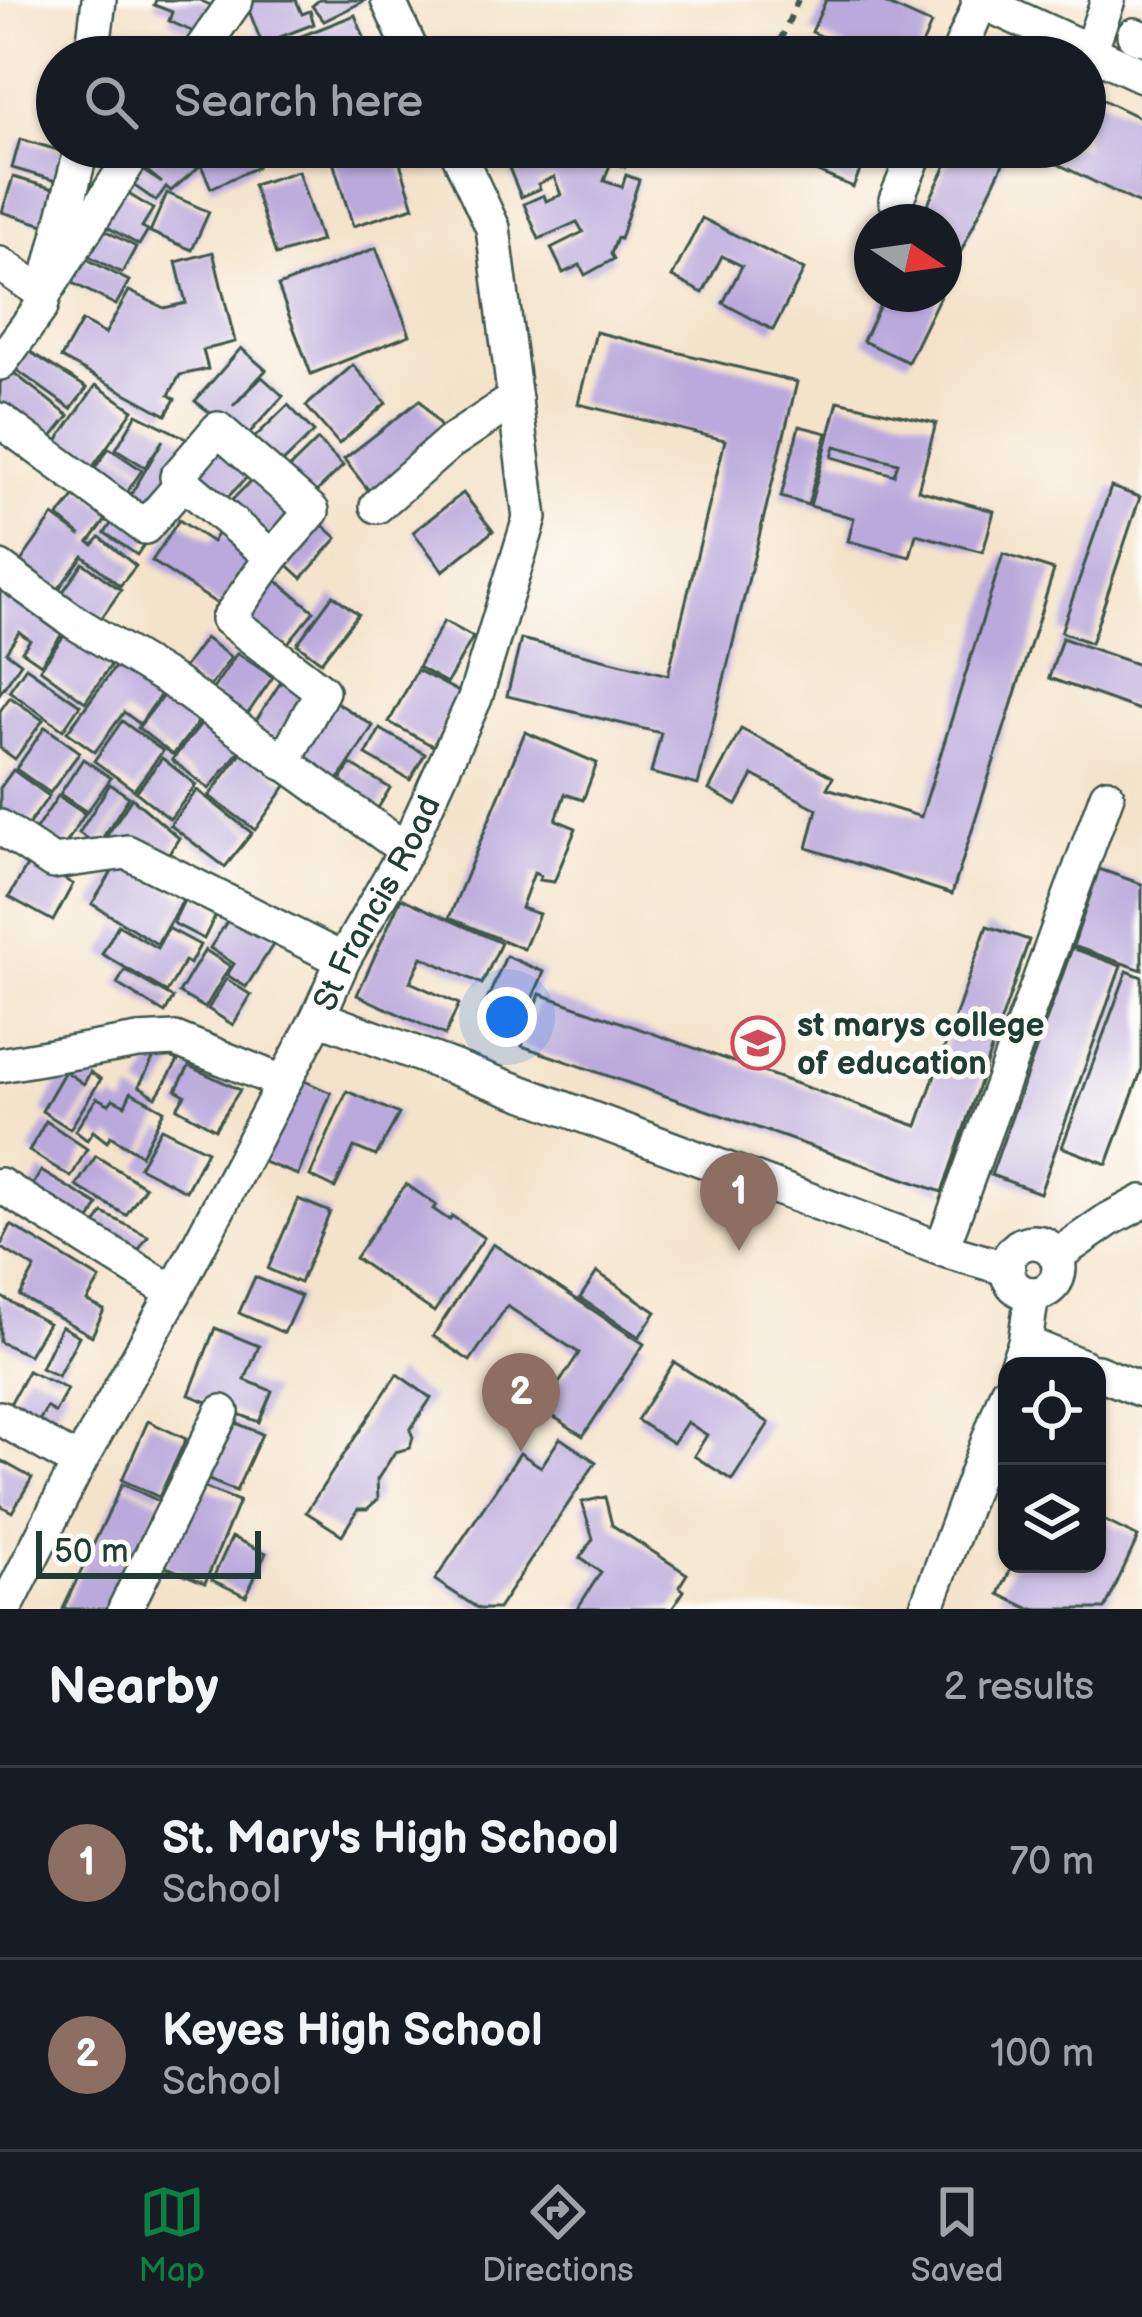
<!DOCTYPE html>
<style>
body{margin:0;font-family:"Balsamiq Sans",sans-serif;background:#20242c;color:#f1f3f6}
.controls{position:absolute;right:36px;bottom:36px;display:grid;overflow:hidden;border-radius:24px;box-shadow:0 3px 9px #0004}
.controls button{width:108px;height:108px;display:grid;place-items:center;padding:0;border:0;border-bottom:3px solid #363941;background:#171b24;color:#f1f3f6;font:60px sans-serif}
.compass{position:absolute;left:854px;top:204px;width:108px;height:108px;border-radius:50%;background:#171b24;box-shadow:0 3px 9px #0004;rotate:103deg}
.scale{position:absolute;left:36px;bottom:30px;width:225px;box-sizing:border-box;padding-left:12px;border:6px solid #1f3d34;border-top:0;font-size:33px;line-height:42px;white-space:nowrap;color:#1f3d34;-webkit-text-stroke:9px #fdfcf7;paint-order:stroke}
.you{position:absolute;left:507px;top:1017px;width:42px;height:42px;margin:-30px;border:9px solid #fff;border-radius:50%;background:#1a73e8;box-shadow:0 0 0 18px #1a73e833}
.badge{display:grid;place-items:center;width:78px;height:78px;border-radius:50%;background:#0b8043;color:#fff;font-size:39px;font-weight:700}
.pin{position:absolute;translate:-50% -99px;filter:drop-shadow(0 3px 6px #0008)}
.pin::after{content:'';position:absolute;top:63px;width:42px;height:36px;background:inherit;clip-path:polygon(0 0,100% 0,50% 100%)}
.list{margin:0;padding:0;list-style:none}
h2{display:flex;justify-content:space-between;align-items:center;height:156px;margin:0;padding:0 48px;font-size:51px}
h2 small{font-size:39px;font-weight:400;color:#9ea1a6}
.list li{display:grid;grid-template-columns:78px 1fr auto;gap:36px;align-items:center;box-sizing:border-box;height:192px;padding:0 48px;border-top:3px solid #363941}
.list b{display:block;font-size:45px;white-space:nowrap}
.list p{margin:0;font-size:39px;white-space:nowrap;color:#9ea1a6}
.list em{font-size:39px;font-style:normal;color:#9ea1a6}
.icon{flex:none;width:66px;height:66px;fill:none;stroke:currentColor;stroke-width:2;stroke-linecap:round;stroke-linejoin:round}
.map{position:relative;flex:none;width:1142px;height:1609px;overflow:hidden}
.search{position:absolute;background:#171b24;box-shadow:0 3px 9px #0004;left:36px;right:36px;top:36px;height:132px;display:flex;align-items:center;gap:30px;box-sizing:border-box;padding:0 42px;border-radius:66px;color:#9ea1a6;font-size:45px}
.sheet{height:540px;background:#171b24}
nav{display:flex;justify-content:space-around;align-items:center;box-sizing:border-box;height:168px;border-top:3px solid #363941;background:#171b24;font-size:33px;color:#9ea1a6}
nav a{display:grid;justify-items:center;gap:6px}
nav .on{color:#0b8043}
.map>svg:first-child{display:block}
.building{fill:#b9a9dc;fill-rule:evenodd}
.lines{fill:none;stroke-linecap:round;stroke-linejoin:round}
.minor-casing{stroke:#3f564b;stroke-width:38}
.path{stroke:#3f564b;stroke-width:6;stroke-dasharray:9 9;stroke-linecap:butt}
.minor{stroke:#fff;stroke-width:33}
.labels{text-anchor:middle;stroke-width:10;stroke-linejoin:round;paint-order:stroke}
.street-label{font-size:33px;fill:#1f3d34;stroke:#fdfcf7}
.poi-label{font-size:33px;font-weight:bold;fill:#1f3d34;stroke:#fdfcf7;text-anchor:start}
</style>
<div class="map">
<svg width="1142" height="1609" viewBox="0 0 1142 1609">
<rect width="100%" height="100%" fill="#fdfcf7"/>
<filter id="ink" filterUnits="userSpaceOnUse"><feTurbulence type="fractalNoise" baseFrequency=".00833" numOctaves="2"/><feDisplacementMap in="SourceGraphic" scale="24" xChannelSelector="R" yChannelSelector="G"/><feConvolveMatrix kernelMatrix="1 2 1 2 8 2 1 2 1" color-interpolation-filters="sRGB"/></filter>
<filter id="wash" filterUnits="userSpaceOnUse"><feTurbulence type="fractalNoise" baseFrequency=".004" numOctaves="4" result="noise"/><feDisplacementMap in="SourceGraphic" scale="48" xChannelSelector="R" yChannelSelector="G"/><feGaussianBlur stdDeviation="2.7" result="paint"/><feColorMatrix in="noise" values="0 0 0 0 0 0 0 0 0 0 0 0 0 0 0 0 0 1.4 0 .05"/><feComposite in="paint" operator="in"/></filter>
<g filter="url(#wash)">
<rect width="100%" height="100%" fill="#f4e3cb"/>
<g id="blocks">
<g class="building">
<polygon points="156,0 199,0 215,7 203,36 169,21 172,12 154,5"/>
<polygon points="245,0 296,0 302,14 310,11 314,24 262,44"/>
<polygon points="319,0 366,0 324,21 312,6"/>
<polygon points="826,0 877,0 931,24 917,57 868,57 812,32"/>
<polygon points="355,15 372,57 268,57 266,50"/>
<polygon points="1085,91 1142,119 1142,205 1023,147 1085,147"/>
<polygon points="20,139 65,152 56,181 12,168"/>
<polygon points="143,147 188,147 200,166 171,191 166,187 156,201 123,178 133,164 162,183 132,159"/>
<polygon points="193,147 249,147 257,167 211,188"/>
<polygon points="336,147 395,147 414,207 353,226 329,149"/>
<polygon points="531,147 614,147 630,154 625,167 611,162 604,181 622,187 626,175 639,180 620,239 617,238 611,254 614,259 585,275 580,265 563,273 551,248 583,232 577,222 539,239 524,204 544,195 546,201 561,195 554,177 538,184 540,189 521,197 505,158"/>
<polygon points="815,147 870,147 853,187 806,167"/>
<polygon points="955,147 1011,147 944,287 944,222 919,222"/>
<polygon points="298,171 321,241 276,255 253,185"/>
<polygon points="13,177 65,192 54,228 2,212"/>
<polygon points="117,187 153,209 142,227 148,230 139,245 95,220"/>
<polygon points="167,193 209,212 192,250 150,232"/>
<polygon points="702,218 804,270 773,330 723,303 742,266 722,256 703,293 672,277"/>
<polygon points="91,223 136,247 122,273 77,250"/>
<polygon points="376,248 410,335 311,374 278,286"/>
<polygon points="213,252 235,342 203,350 208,369 180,375 169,395 175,399 166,415 61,358 82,321 105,334 129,291 164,308 186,303 176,262"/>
<polygon points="75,253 129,281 116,305 63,278"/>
<polygon points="885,294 941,294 908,362 863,341"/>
<polygon points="596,332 797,382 698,785 651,773 661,733 507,696 521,639 668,675 725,440 578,404"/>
<polygon points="24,348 87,388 71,409 11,366"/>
<polygon points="241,348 266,370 233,406 262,377 283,396 244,439 195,401"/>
<polygon points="353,365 386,403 339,444 306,406"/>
<polygon points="10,370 69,416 44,447 0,412 0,383"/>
<polygon points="96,385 133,410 84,479 48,454"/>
<polygon points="420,400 451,440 376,500 344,459"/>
<path d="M838 401 936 423 918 490 994 511 983 552 916 534 910 557 848 541 854 518 810 506ZM835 446 898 463 894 475 832 457Z"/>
<polygon points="288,405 314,432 277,468 251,441"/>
<polygon points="137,414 189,440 146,515 126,503 163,440 145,467 116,449"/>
<polygon points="799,426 827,433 808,505 781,497"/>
<polygon points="318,440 343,466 309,499 284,473"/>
<polygon points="221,445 251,473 225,500 196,472"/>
<polygon points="109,448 142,470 119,504 86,481"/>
<polygon points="259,473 298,512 270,540 231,501"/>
<polygon points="1111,487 1140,497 1091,643 1061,632"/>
<polygon points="81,488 112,512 89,542 93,545 100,537 136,566 120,586 83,556 49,602 12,574 53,516 81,536 58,517"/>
<polygon points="463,493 493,531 443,571 413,532"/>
<polygon points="119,512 151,534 137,555 105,533"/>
<polygon points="316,519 337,538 302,578 281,559"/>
<polygon points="179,520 212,542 219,531 256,555 222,607 152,561"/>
<polygon points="1003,554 1054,570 952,894 807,848 817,809 753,775 737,805 709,790 741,729 833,777 827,788 921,817"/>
<polygon points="83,563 121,590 94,629 56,602"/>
<polygon points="0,572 69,624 41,664 22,651 30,640 19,632 6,652 21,663 0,693"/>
<polygon points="271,576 314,611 283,649 241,614"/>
<polygon points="333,595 358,614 321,662 297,644"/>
<polygon points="444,621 473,637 447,683 418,667"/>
<polygon points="73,623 118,655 85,702 40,669"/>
<polygon points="205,638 231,657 206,692 180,673"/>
<polygon points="1062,638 1142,666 1142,711 1049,678"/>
<polygon points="237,653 273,677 244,719 209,695"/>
<polygon points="123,656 166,687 140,724 124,712 95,752 67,732"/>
<polygon points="26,667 80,705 63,730 9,691"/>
<polygon points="417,670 461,693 433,746 389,722"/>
<polygon points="288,671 312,687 277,741 253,725"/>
<polygon points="168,689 203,716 173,755 138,728"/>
<polygon points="10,697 43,720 15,759 0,748 0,711"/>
<polygon points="333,700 373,726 337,782 296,756"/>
<polygon points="122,721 163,751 134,790 94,761"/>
<polygon points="203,721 240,750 209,789 172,760"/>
<polygon points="45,727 80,752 50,793 16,769"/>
<polygon points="380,729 425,754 410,780 366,755"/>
<polygon points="525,732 597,763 583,800 565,794 556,820 576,828 554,882 539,880 541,876 534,873 521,908 539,914 524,949 449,918"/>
<polygon points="243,750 288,783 255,830 209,796"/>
<polygon points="162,758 196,785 170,819 136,792"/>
<polygon points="83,759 111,778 87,812 60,794"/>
<polygon points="350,764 390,788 374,815 335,791"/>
<polygon points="13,770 49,796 21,835 0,820 0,788"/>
<polygon points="110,784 129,797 98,845 79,833"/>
<polygon points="197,790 252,833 225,867 170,825"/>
<polygon points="58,796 85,814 58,856 30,838"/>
<polygon points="132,798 179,838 163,863 131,854 106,837"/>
<polygon points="120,859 184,898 157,944 92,904"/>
<polygon points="30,860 73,884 53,921 9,897"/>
<polygon points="1099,869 1142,884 1142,970 1073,946"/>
<polygon points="188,892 219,908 204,939 173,923"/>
<polygon points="401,898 501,943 482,984 422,957 410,982 459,1004 445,1035 357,995"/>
<polygon points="235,909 278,937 246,987 227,975 234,964 210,948"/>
<polygon points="118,925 157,948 168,928 200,945 190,964 185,961 167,992 102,954"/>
<polygon points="987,926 1029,940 942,1192 522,1046 540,994 917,1126"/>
<polygon points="1072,948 1121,966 1040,1193 991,1175"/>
<polygon points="205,950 230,966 205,1008 179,993"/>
<polygon points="506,956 544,972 519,1028 482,1012"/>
<polygon points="125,970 173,998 165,1013 117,984"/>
<polygon points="1127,971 1142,977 1142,1069 1107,1164 1062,1147"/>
<polygon points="226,979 251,995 233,1025 208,1009"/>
<polygon points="158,1049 178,1061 156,1097 139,1086"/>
<polygon points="189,1066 240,1090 215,1129 177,1108 185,1095 176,1090"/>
<polygon points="65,1071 84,1084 90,1072 101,1079 70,1129 42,1111"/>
<polygon points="300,1079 331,1093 298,1175 258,1160"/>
<polygon points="347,1091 399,1114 376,1156 354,1147 335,1188 310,1176"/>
<polygon points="131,1092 164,1110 141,1155 110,1136 107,1142 93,1131 87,1140 75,1131 97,1098 109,1104 113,1099 125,1105"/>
<polygon points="46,1121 87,1149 71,1177 29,1151"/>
<polygon points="161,1128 207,1151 186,1191 139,1167"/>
<polygon points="96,1156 145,1187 126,1215 76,1186"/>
<polygon points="41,1171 98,1205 84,1231 27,1195"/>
<polygon points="406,1184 436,1205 433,1209 449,1220 452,1216 484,1238 434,1312 355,1258"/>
<polygon points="298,1199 330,1212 300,1283 268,1269"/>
<polygon points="103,1213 148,1236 134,1257 90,1232"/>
<polygon points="11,1225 100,1279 87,1301 104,1310 92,1336 20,1296 35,1268 0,1247"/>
<polygon points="493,1244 644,1344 583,1436 542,1409 579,1353 507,1306 470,1361 433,1336"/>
<polygon points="597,1272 656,1312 639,1337 580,1298"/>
<polygon points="255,1277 301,1296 284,1333 239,1313"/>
<polygon points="0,1296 48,1323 29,1355 0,1342"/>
<polygon points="61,1326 79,1336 58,1376 41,1368"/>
<polygon points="215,1328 259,1346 245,1380 272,1391 259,1422 189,1395"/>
<polygon points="674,1362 769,1423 732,1480 694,1456 707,1435 687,1422 673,1443 637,1420"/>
<polygon points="28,1371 67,1389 55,1413 47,1407 34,1430 4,1415"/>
<polygon points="397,1374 431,1398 410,1430 413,1437 410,1448 395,1452 377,1480 378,1499 367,1509 358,1509 342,1535 306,1512"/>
<polygon points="227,1419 262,1434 236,1491 201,1477"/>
<polygon points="148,1421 186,1439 159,1497 122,1480"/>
<polygon points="560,1438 596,1462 498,1609 479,1609 435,1580 520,1453 541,1467"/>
<polygon points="0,1460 32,1478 12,1512 0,1505"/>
<polygon points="122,1484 161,1502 110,1609 63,1609"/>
<polygon points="198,1485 239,1501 205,1583 164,1566"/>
<polygon points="605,1497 612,1525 687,1574 679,1587 684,1591 672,1609 577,1609 601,1572 580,1558 593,1539 582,1502"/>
<polygon points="1097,1517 1138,1537 1105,1609 1030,1609 999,1594 1013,1564 1097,1564"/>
<polygon points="232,1537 266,1553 246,1596 212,1580"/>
</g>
</g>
</g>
<g filter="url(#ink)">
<use href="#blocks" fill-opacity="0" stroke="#3f564b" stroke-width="3"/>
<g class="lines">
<g class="minor-casing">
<g id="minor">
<polyline points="388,0 414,57"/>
<polyline points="978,0 1142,75"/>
<polyline points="1134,35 1142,38"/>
<polyline points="1090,51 1108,0"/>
<polyline points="92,57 99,0"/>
<polyline points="196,57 236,0"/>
<polyline points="957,57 981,1"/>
<polyline points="896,200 918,147"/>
<polyline points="0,264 44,294 138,147"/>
<polyline points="0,363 41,307 82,147"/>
<polyline points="0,420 145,527 183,483"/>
<polyline points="377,506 449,443 515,399"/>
<polyline points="272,557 177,477 218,429 312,511 272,557 228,619 322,691 283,763"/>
<polyline points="0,568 76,623 169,679 406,850"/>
<polyline points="0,827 53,862 127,852 343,960"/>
<polyline points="318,1017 947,1251 1008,1269"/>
<polyline points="0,1065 138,1041 175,1039 282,1082"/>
<polyline points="0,1185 174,1293"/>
<circle cx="1033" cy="1268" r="26"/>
<polyline points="942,1248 1107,795"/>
<polyline points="1056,1256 1108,1220 1142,1202"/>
<polyline points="1025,1343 1082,1366"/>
<polyline points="1016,1366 1025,1343 1032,1294"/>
<polyline points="1097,1372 1142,1390"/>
<polyline points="0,1418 79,1463"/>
<path id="s1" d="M5 1609 79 1463 174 1293 318 1017 343 960 406 850 475 698 530 518 493 228 455 147"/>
<polyline points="125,1609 222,1412"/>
<polyline points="926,1609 1007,1391"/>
</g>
</g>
<polyline class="path" points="773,57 798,0"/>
<use href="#minor" class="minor"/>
</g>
</g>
<defs>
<g id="university-ring" transform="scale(2.7)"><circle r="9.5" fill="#fdfcf7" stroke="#d1495b" stroke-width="1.5"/><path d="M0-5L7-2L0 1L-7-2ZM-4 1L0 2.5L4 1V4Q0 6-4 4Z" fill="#d1495b"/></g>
</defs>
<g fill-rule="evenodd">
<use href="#university-ring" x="758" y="1043"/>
</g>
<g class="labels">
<g class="street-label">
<text dy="12" stroke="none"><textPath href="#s1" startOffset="798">St Francis Road</textPath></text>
</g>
<g class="poi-label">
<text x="797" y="1036">st marys college<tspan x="797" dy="38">of education</tspan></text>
</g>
</g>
</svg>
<div class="controls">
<button><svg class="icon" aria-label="locate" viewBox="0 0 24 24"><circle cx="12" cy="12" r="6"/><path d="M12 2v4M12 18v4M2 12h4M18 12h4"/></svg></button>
<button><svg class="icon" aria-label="layers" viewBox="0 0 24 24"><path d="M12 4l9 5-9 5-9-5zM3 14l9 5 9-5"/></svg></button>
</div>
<svg class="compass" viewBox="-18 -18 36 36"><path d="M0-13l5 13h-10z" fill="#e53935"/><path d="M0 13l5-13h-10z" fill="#9ea1a6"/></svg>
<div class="scale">50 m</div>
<div class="you"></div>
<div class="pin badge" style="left:739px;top:1251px;background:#8d6e63">1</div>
<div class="pin badge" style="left:521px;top:1452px;background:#8d6e63">2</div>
<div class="search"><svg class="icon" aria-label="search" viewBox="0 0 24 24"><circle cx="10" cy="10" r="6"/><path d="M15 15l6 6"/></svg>Search here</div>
</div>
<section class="sheet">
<h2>Nearby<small>2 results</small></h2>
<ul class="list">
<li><span class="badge" style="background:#8d6e63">1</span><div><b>St. Mary's High School</b><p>School</p></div><em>70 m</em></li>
<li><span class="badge" style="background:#8d6e63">2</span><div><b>Keyes High School</b><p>School</p></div><em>100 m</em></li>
</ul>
</section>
<nav>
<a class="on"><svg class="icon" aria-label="map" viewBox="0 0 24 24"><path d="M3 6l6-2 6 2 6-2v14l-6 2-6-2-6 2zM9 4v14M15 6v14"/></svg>Map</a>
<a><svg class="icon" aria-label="directions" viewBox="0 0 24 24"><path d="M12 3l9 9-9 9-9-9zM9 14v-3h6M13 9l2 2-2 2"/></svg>Directions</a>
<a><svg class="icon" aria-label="saved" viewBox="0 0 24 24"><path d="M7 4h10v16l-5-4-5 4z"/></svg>Saved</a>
</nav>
